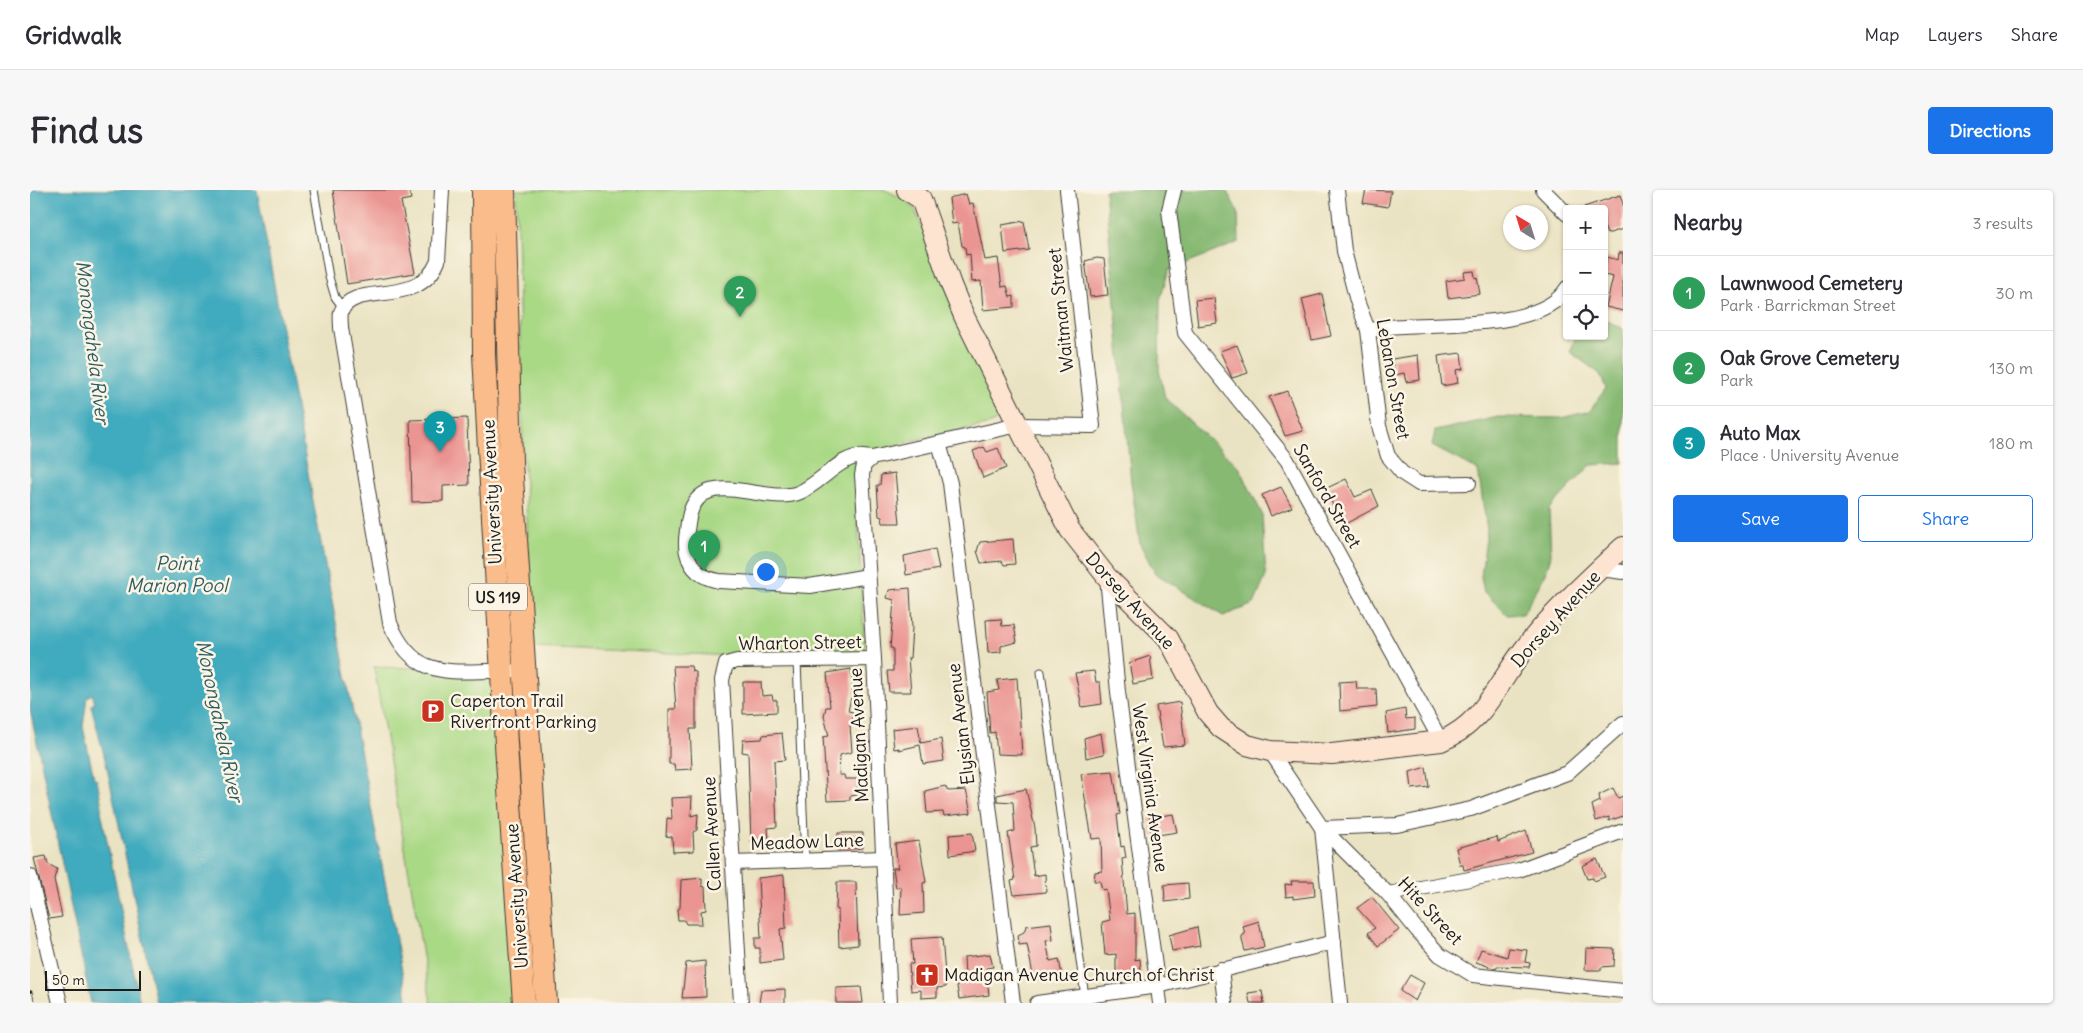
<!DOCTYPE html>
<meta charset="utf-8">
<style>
body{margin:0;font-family:Delius,sans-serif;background:#f7f7f7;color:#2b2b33}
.controls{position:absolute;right:15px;top:15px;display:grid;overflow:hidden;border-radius:5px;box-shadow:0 1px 4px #0004}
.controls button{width:45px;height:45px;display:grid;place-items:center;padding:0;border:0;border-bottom:1px solid #e1e1e2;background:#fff;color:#2b2b33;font:25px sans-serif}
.compass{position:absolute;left:1473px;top:15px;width:45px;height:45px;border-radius:50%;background:#fff;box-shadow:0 1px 4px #0004;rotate:322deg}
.scale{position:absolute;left:15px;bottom:12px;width:96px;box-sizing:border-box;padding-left:5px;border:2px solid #1c1c1c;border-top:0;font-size:14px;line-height:18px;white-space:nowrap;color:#1c1c1c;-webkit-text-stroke:4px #fcf5e5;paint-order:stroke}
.you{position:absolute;left:735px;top:381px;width:18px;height:18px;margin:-12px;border:4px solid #fff;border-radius:50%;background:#1a73e8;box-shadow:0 0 0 8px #1a73e833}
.badge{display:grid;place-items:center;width:32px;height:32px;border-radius:50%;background:#1a73e8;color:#fff;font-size:16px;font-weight:700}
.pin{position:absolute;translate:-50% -41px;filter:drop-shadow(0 1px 2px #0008)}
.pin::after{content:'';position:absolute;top:26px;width:18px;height:15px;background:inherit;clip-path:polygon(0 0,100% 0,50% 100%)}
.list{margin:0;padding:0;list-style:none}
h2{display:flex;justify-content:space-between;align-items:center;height:65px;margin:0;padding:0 20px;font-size:21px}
h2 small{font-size:16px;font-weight:400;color:#7c7c81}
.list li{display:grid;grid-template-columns:32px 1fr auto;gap:15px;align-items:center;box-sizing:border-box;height:75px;padding:0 20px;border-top:1px solid #e1e1e2}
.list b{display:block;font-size:19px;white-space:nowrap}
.list p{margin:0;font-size:16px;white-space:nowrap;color:#7c7c81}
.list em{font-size:16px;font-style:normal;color:#7c7c81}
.actions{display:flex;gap:10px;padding:15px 20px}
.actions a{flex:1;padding:11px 0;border:1px solid #1a73e8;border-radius:5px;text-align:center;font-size:18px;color:#1a73e8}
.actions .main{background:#1a73e8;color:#fff}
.icon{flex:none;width:28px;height:28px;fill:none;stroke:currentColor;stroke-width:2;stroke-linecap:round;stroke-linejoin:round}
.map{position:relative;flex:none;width:1593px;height:813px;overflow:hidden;border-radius:5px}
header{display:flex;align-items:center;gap:30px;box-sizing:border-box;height:70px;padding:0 25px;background:#fff;border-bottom:1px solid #e1e1e2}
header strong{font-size:24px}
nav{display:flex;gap:28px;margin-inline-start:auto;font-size:18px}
.intro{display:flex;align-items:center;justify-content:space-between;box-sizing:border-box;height:120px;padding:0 30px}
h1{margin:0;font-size:35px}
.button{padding:12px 22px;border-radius:5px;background:#1a73e8;color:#fff;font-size:18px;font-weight:700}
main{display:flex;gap:30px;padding:0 30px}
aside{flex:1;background:#fff;border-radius:5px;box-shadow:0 1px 4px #0004}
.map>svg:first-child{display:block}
.green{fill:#aad986;stroke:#637a51}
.forest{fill:#87b973;stroke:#526a48}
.water{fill:#3faabe;stroke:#2e636d}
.building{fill:#eb9593}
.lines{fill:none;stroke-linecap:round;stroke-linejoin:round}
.lane-casing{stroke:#3b3a35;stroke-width:9}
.street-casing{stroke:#3b3a35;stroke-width:16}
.secondary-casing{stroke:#3b3a35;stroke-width:22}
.primary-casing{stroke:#3b3a35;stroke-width:24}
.lane{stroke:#fff;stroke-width:7}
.street{stroke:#fff;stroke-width:14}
.secondary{stroke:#fde4d1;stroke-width:20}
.primary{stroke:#fabc8b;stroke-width:22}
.rail-casing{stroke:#1c1c1c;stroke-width:5.5}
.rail{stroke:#fcf5e5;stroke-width:4;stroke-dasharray:11;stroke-linecap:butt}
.labels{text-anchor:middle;stroke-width:5;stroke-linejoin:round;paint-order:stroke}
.shield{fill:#fcf5e5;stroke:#5f5d58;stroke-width:1}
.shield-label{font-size:16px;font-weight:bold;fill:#1c1c1c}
.street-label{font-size:18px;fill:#1c1c1c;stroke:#fcf5e5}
.poi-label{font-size:18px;fill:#1c1c1c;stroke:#fcf5e5;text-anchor:start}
.water-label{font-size:19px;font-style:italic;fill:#2c5c65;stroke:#fcf5e5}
</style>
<header>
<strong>Gridwalk</strong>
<nav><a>Map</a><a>Layers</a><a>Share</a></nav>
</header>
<div class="intro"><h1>Find us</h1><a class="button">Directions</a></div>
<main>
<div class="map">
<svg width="1593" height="813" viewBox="0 0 1593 813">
<rect width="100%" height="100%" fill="#fcf5e5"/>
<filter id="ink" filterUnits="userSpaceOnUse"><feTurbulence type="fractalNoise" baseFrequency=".02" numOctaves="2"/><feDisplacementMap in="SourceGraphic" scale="10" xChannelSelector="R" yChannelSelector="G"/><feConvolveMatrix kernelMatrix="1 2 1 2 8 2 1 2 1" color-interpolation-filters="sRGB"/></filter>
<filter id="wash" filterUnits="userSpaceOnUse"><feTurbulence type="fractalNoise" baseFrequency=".0096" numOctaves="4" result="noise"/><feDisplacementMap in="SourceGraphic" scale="20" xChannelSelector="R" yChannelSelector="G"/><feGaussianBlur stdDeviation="1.12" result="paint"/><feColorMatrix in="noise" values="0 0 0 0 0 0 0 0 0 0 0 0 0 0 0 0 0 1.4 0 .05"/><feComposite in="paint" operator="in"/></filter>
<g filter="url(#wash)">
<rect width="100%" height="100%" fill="#eae3c3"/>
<g class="green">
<path d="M486 0H855L876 10 885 20 970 224 967 230 961 234C937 239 840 256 829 273 825 279 826 287 826 295L835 464 704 466 504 457 493 257Z"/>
<polygon points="344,477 472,480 495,813 401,813"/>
</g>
<g class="forest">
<polygon points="1075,0 1196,0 1208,22 1209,52 1139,80 1130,110 1129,180 1135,208 1209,277 1232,324 1236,386 1224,414 1193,426 1125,383 1110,354 1101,292"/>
<polygon points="1574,129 1593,139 1593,273 1561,275 1519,319 1521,365 1516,383 1493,424 1477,425 1454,402 1451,387 1457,340 1448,280 1402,256 1405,241 1468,227 1531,228 1560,221 1576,198 1569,183 1540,162 1546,146 1574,146"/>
</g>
<polygon class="water" points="0,0 227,0 284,316 378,813 126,813 76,573 61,515 65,513 62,504 57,507 53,537 64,588 67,590 72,616 71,621 110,813 61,813 0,519"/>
<g id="blocks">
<g class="building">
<polygon points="303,0 379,0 381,9 371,11 385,83 317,94"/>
<polygon points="1336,0 1361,1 1358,17 1333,13"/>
<polygon points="936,4 939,14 943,13 955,70 968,68 972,97 977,96 980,107 984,106 984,117 953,120 951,91 942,92 940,64 936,65 935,57 932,56 928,33 922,34 919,8"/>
<polygon points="1590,5 1593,14 1593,39 1577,44 1574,36 1574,19 1554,19 1554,17"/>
<polygon points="994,31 999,60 975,63 972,35"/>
<polygon points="1589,63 1593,63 1593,121 1576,117 1583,87 1574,85 1577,67 1588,70"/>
<polygon points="1067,68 1074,69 1078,105 1060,107 1055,71"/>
<polygon points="1444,81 1445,88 1447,87 1450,104 1418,108 1416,91 1435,88 1434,82"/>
<polygon points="1292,104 1301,146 1282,150 1272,109"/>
<polygon points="1184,108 1187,133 1168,136 1165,110"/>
<polygon points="1207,155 1218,183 1202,188 1190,161"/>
<polygon points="1431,163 1433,179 1426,180 1428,193 1412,196 1408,166"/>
<polygon points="1388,165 1390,190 1376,192 1374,183 1365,185 1362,169"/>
<polygon points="1257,201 1273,241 1255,246 1239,207"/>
<polygon points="437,228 439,295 413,296 413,311 382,312 380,230"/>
<polygon points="954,257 957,262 968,258 976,278 953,288 943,261"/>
<polygon points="865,283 870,333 853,333 852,327 849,326 847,295 850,295 851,285"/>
<polygon points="1316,289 1325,307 1342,300 1349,316 1313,335 1295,299"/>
<polygon points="1251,297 1262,317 1241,326 1232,305"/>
<polygon points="983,349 985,374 974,375 972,371 951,373 947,361 950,352"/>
<polygon points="905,359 909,379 876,385 874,366"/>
<polygon points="880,398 882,438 880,468 878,468 881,502 859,502 857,481 863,481 863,458 860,458 864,410 857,408 859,400"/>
<polygon points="971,429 972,436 984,435 987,452 971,456 971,462 958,463 956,430"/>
<polygon points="1120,466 1123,490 1103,494 1099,473"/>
<polygon points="643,476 661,476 662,481 666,482 666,539 660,539 662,579 645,580 644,574 639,574 639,519 646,519"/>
<polygon points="821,479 823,499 818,521 823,522 822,535 820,535 822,562 810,565 809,585 814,585 815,589 827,589 828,605 820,606 820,610 797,611 793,547 799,546 794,526 796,517 800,517 797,483"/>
<polygon points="1064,481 1066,492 1070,492 1072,514 1052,517 1045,483"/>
<polygon points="987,488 992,565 967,564 965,542 960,543 957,502 969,500 967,490"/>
<polygon points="1326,491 1327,499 1346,499 1347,517 1310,521 1309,492"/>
<polygon points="713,492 731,492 732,506 742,505 743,510 747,510 747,522 713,524"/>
<polygon points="1150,512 1155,555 1133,557 1126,516"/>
<polygon points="1375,519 1376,529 1385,528 1385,539 1358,543 1356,523"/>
<polygon points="888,536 891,553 911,549 914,571 893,574 890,555 869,560 869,558 864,559 862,539"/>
<polygon points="752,543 755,570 744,571 747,637 738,638 739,652 721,653 718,563 712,562 713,550 732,549 733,545"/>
<polygon points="1071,543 1074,564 1056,568 1054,548"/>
<polygon points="1396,577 1399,597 1382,599 1380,582"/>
<polygon points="1083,581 1090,624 1087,625 1091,657 1094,656 1096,668 1092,669 1097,724 1105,723 1105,770 1110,769 1111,784 1086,788 1086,764 1075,765 1072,732 1080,730 1076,699 1072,700 1070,691 1064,691 1065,682 1072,681 1071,648 1062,649 1051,584"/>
<polygon points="915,596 918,601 936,600 941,623 914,626 913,622 897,623 895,601"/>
<polygon points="1583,598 1588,608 1593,606 1593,626 1579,631 1579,627 1566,631 1562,615 1570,611 1569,605"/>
<polygon points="996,599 1005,638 1006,656 1000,657 1004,686 1015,684 1016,702 984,705 981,691 985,690 978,643 985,641 983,612 967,611 967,605"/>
<polygon points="662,607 661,626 668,624 667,640 663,642 664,661 643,662 642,647 636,646 637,628 642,629 641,608"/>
<polygon points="1143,624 1147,642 1122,646 1119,628"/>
<polygon points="1496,641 1502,662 1434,680 1433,675 1430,675 1426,658 1467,647 1468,652"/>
<polygon points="808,643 833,643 833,658 807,660"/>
<polygon points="942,643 945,661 920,665 919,645"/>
<polygon points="889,651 896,692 893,693 894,723 870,725 871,697 866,698 863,678 868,678 865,654"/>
<polygon points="16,666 18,674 27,679 24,689 32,727 19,729 4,668"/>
<polygon points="1567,669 1575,687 1564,691 1563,688 1557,689 1552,676"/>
<polygon points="754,685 756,738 750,739 753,770 730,773 730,758 725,758 725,748 731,748 728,688"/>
<polygon points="672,688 672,696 675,697 676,720 671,721 672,734 656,734 654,730 648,730 647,720 650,718 651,690"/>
<polygon points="1261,691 1284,691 1285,706 1263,709 1263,706 1256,707 1255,694 1262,695"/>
<polygon points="807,692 826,692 828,755 809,757 808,719 806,720"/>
<polygon points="1158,693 1159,709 1135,712 1134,695"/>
<polygon points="1342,707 1369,740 1348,756 1338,743 1345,738 1327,718"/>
<polygon points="1229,731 1234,757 1215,761 1212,750 1212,746 1215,744 1213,736"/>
<polygon points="1021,733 1023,750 1016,751 1020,771 1029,769 1032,786 1004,790 997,754 989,755 988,745 994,742 996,736"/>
<polygon points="1167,737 1170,756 1142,761 1139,745"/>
<polygon points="912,747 916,797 907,798 907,807 891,808 891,800 881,801 879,774 883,774 881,749"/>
<polygon points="1479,758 1497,760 1495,772 1500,773 1499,777 1467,776 1466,779 1446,772 1451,759 1477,767"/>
<polygon points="1556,758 1585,759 1584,776 1571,777 1571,780 1555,780"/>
<polygon points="960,764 963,777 956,778 959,805 929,809 926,789 935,788 934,767"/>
<polygon points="675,771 676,807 652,808 656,773"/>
<polygon points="1380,785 1394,793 1385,811 1370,801"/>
<polygon points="831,797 833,813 806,813 806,798"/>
<polygon points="755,799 755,813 729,813 731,800"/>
<polygon points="1232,801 1234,813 1220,813 1218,803"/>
</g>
</g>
</g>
<g filter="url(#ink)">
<use href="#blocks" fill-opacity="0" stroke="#3b3a35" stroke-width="1"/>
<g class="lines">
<g class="lane-casing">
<g id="lane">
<polyline points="284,0 299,87 305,107 314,119"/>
<polyline points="767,471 775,670"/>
<polyline points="1011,482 1055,807"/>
</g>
</g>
<g class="street-casing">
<g id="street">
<path d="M412 0 408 71C389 120 323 90 311 122 310 127 311 133 311 138L360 433C386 495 425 479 480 481"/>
<polyline points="1144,0 1139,20 1155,143 1257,270 1411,551"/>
<polyline points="1307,0 1314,61 1327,111 1338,140 1349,236 1358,266 1372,283 1389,294 1439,293"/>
<polyline points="1513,0 1537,24"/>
<path d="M1338 140C1350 139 1361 136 1373 136 1415 133 1513 139 1537 98"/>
<polyline points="909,253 920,293 983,813"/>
<polyline points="1571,379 1593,382"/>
<path d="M838 386 780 396 689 391C672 388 661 380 657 363 654 353 657 343 658 333 666 271 732 316 768 303 787 296 808 269 827 267 832 266 838 268 842 268"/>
<polyline points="1077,387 1088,502 1130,813"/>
<polyline points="1240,561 1292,638 1358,704 1387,740 1410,765 1443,785 1593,801"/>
<polyline points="703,673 853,668"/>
<polyline points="0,686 30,813"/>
<polyline points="1358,704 1489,680 1593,641"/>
<polyline points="1191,779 1195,813"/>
<polyline points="711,813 692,490 696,474 707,471 844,469"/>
<polyline points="860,813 844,469 832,285 834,275 842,268 988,235 1063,236 1037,0"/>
<polyline points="1007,813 1128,796 1304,752"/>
<polyline points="1310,813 1292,638 1367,635 1441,619 1537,583 1593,533"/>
</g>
</g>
<g class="secondary-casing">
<path id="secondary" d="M877 0 891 9 921 95 934 126 1040 340 1077 387 1138 448 1178 523 1191 538 1217 555 1240 561 1302 564 1411 551C1452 535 1467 495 1492 462 1520 424 1558 390 1593 357"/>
</g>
<g class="primary-casing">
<g id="primary">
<polyline points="453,0 454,164 459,259 477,571 494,813"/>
<polyline points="474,0 481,272 516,813"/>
</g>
</g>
<use href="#lane" class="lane"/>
<use href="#street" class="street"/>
<use href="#secondary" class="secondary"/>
<use href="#primary" class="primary"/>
<g class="rail-casing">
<polyline id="rail" points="0,803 2,813"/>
</g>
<use href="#rail" class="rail"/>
</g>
</g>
<defs>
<g id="parking-square" transform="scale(1.25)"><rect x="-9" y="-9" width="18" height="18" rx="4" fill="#c8321e" stroke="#fcf5e5"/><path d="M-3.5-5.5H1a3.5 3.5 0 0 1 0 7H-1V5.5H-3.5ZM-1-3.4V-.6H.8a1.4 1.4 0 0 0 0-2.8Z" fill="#fff"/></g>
<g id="church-square" transform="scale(1.25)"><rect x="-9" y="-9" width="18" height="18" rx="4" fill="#c8321e" stroke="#fcf5e5"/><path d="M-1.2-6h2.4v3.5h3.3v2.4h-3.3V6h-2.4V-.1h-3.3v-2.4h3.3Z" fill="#fff"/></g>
</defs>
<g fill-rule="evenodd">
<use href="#parking-square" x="403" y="521"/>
<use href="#church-square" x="897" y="785"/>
</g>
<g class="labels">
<rect class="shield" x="439" y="393.5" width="58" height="27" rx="4"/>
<g class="shield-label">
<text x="468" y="413">US 119</text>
</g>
<g class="street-label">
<text transform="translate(1031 120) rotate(-96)" y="6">Waitman Street</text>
<text transform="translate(1363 189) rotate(80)" y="6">Lebanon Street</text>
<text transform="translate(462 302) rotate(-93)" y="6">University Avenue</text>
<text transform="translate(1297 306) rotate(60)" y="6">Sanford Street</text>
<text transform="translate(1100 411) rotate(48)" y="6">Dorsey Avenue</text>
<text transform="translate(1526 429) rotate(-48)" y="6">Dorsey Avenue</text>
<text transform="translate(770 453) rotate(-1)" y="6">Wharton Street</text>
<text transform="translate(931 534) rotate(-97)" y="6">Elysian Avenue</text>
<text transform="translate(829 545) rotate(-93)" y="6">Madigan Avenue</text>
<text transform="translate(1120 598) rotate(82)" y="6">West Virginia Avenue</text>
<text transform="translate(682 644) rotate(-93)" y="6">Callen Avenue</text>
<text transform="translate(777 652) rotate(-2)" y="6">Meadow Lane</text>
<text transform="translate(487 706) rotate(-94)" y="6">University Avenue</text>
<text transform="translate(1400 721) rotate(47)" y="6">Hite Street</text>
</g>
<g class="poi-label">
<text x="420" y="517">Caperton Trail<tspan x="420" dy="21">Riverfront Parking</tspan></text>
<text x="914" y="791">Madigan Avenue Church of Christ</text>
</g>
<g class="water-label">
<text transform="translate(63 152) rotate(83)" y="7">Monongahela River</text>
<text x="147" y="380">Point<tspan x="147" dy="22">Marion Pool</tspan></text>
<text transform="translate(190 531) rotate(78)" y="7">Monongahela River</text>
</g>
</g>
</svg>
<div class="controls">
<button>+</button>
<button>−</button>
<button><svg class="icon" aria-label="locate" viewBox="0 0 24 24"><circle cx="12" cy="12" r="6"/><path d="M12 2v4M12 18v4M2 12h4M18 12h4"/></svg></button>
</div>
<svg class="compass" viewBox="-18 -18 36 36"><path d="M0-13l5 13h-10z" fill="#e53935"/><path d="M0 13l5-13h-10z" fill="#7c7c81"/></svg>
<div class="scale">50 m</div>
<div class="you"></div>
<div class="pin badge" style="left:674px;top:381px;background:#2e9e5b">1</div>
<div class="pin badge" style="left:710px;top:127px;background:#2e9e5b">2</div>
<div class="pin badge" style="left:410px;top:262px;background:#0f9aa8">3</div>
</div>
<aside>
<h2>Nearby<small>3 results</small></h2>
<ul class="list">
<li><span class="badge" style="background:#2e9e5b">1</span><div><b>Lawnwood Cemetery</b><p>Park · Barrickman Street</p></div><em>30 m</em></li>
<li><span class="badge" style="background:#2e9e5b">2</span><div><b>Oak Grove Cemetery</b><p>Park</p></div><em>130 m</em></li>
<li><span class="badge" style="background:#0f9aa8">3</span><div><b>Auto Max</b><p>Place · University Avenue</p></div><em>180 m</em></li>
</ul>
<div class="actions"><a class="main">Save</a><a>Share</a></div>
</aside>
</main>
